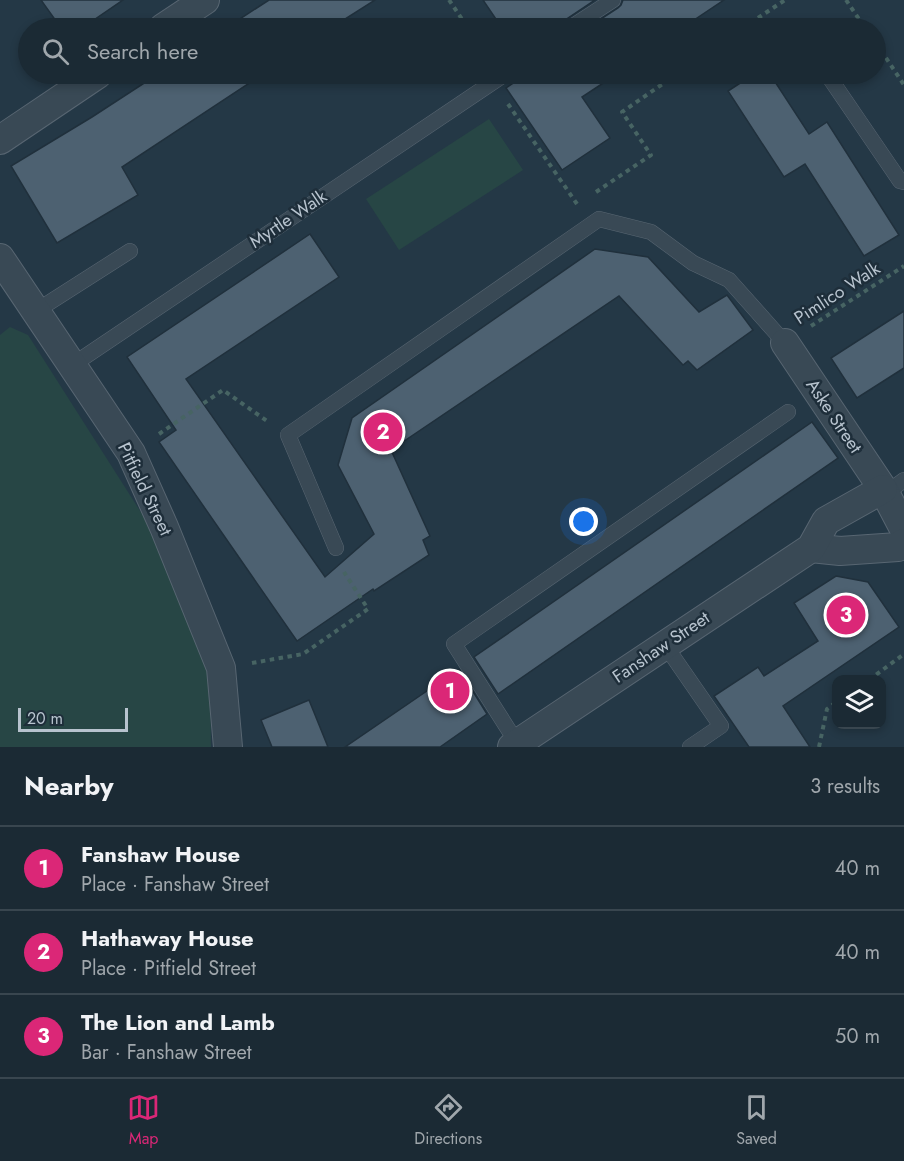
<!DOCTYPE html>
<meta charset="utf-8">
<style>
body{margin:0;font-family:Jost,sans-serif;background:#24323c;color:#f1f3f6}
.controls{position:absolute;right:18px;bottom:18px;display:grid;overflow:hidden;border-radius:12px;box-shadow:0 3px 9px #0003}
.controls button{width:54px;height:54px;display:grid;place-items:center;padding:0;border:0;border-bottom:2px solid #39464f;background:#1b2a34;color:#f1f3f6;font:30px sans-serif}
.scale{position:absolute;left:18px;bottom:15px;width:110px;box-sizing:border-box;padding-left:6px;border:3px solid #b7c3ce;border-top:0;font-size:16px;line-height:21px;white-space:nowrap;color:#b7c3ce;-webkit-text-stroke:4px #1e2e3a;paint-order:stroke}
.you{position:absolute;left:584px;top:522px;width:21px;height:21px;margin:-15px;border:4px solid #fff;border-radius:50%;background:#1a73e8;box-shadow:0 0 0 9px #1a73e833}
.badge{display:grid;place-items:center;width:39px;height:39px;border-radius:50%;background:#db2777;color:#fff;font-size:20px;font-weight:700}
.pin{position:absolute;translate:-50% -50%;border:3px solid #fff;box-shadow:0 2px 6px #0006}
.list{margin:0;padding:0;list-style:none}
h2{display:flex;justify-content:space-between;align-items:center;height:78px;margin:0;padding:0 24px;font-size:26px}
h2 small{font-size:20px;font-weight:400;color:#a0a7ac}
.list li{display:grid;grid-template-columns:39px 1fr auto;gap:18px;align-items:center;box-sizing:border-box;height:84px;padding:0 24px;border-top:2px solid #39464f}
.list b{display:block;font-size:22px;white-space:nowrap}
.list p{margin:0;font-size:20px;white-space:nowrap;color:#a0a7ac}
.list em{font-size:20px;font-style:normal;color:#a0a7ac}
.icon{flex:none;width:33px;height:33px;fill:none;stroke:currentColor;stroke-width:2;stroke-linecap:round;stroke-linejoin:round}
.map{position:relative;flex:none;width:904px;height:747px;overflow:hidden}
.search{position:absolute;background:#1b2a34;box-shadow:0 3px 9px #0003;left:18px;right:18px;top:18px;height:66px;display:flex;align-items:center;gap:15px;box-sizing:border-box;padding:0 21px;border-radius:33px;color:#a0a7ac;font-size:22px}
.sheet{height:330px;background:#1b2a34}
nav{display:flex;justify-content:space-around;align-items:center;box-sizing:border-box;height:84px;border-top:2px solid #39464f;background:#1b2a34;font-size:16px;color:#a0a7ac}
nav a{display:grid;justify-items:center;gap:3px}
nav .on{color:#db2777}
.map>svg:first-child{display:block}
.green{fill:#274645}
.building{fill:#4d6171;stroke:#20303c;stroke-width:1.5}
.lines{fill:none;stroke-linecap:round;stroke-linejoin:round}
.lane-casing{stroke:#586672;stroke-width:16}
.street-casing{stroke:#586672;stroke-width:30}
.path{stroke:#476463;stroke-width:4;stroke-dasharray:4.5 4.5;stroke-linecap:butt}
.lane{stroke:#394955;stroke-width:15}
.street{stroke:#394955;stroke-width:28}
.labels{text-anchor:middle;stroke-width:5;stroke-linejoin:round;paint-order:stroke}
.street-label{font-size:18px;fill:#b7c3ce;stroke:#1e2e3a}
</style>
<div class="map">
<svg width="904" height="747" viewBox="0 0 904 747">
<rect width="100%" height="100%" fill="#243846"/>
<g class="green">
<polygon points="489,119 523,170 399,250 366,199"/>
<polygon points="10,327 28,335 149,525 210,665 211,747 0,747 0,335"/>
</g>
<g class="building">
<polygon points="41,0 123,0 82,28 61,28"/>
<polygon points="269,0 375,0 331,28 226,28"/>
<polygon points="483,0 595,0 565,20 561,24 560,28 502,28"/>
<polygon points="623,0 724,0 682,28 587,28 618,8 621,5"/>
<polygon points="158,74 263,74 122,167 138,195 57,243 11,166 92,117"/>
<polygon points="527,74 617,74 582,97 610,138 562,170 506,88"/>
<polygon points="754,74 770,74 809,134 827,122 899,235 864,256 805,164 784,177 728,91"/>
<polygon points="310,234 339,277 186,379 325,577 374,534 338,465 352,418 595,249 648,257 699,312 727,295 753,330 697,370 688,361 683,365 619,296 391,450 430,536 423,540 429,555 374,591 373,589 297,641 159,442 176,430 127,357"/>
<polygon points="904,311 904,368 857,398 831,358"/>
<polygon points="812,422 838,458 498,694 474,657"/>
<polygon points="836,576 868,582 899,627 783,706 810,747 749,747 714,696 758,667 764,676 818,641 794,603"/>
<polygon points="459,669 487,714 440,747 345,747"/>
<polygon points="309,700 328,747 272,747 261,720"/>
</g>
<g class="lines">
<g class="lane-casing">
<g id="lane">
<polyline points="570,28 613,0"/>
<polyline points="827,74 900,181 904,182"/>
<polyline points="36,311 130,251"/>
<polyline points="71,366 505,74"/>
<polyline points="885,494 904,480"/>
<polyline points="336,548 288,435 599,219 651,232 693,263 729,280 785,343"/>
<polyline points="665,645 721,726 690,747"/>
<polyline points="517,743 454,644 788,412"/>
</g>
</g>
<g class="street-casing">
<g id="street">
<polyline points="163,28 205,0"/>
<polyline points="0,140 98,74"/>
<polyline points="0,258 131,453 164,527 221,668 228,747"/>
<polyline points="785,343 883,489 904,529"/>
<polyline points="811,548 840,551 898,547 904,543"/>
<polyline points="512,747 811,548 826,521 883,489"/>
</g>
</g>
<g class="path">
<polyline points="449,0 468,28"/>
<polyline points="846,0 865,28"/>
<polyline points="743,28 785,0"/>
<polyline points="876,43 904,85"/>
<polyline points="508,104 577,204"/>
<polyline points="596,192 651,155 622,112 677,74"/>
<polyline points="811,326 904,266"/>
<polyline points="159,434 223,390 267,421"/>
<polyline points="252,663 303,654 368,609 344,572"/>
<polyline points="869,680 904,654"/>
<polyline points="819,747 827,709 836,702"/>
</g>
<use href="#lane" class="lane"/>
<use href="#street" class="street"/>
</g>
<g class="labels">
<g class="street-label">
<text transform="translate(288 219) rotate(-34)" y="6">Myrtle Walk</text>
<text transform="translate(837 293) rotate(-33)" y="6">Pimlico Walk</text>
<text transform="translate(834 416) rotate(56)" y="6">Aske Street</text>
<text transform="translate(145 489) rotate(64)" y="6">Pitfield Street</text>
<text transform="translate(661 647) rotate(-34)" y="6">Fanshaw Street</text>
</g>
</g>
</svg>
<div class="controls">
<button><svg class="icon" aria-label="layers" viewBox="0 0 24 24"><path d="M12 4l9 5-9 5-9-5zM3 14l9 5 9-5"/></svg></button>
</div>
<div class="scale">20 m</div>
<div class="you"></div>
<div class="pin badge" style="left:450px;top:691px">1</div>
<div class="pin badge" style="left:383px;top:432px">2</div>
<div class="pin badge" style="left:846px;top:615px">3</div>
<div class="search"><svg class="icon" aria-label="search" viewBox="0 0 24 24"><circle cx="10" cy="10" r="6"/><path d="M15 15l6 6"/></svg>Search here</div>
</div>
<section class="sheet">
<h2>Nearby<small>3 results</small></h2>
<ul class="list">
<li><span class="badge">1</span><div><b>Fanshaw House</b><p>Place · Fanshaw Street</p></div><em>40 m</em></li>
<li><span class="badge">2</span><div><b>Hathaway House</b><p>Place · Pitfield Street</p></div><em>40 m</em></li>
<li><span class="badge">3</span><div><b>The Lion and Lamb</b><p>Bar · Fanshaw Street</p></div><em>50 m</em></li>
</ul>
</section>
<nav>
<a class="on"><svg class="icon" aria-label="map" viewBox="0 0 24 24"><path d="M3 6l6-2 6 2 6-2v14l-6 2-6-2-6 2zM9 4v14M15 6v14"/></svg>Map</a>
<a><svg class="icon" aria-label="directions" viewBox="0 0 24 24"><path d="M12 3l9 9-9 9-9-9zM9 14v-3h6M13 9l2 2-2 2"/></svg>Directions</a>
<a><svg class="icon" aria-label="saved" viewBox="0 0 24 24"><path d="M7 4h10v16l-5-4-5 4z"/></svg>Saved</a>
</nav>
